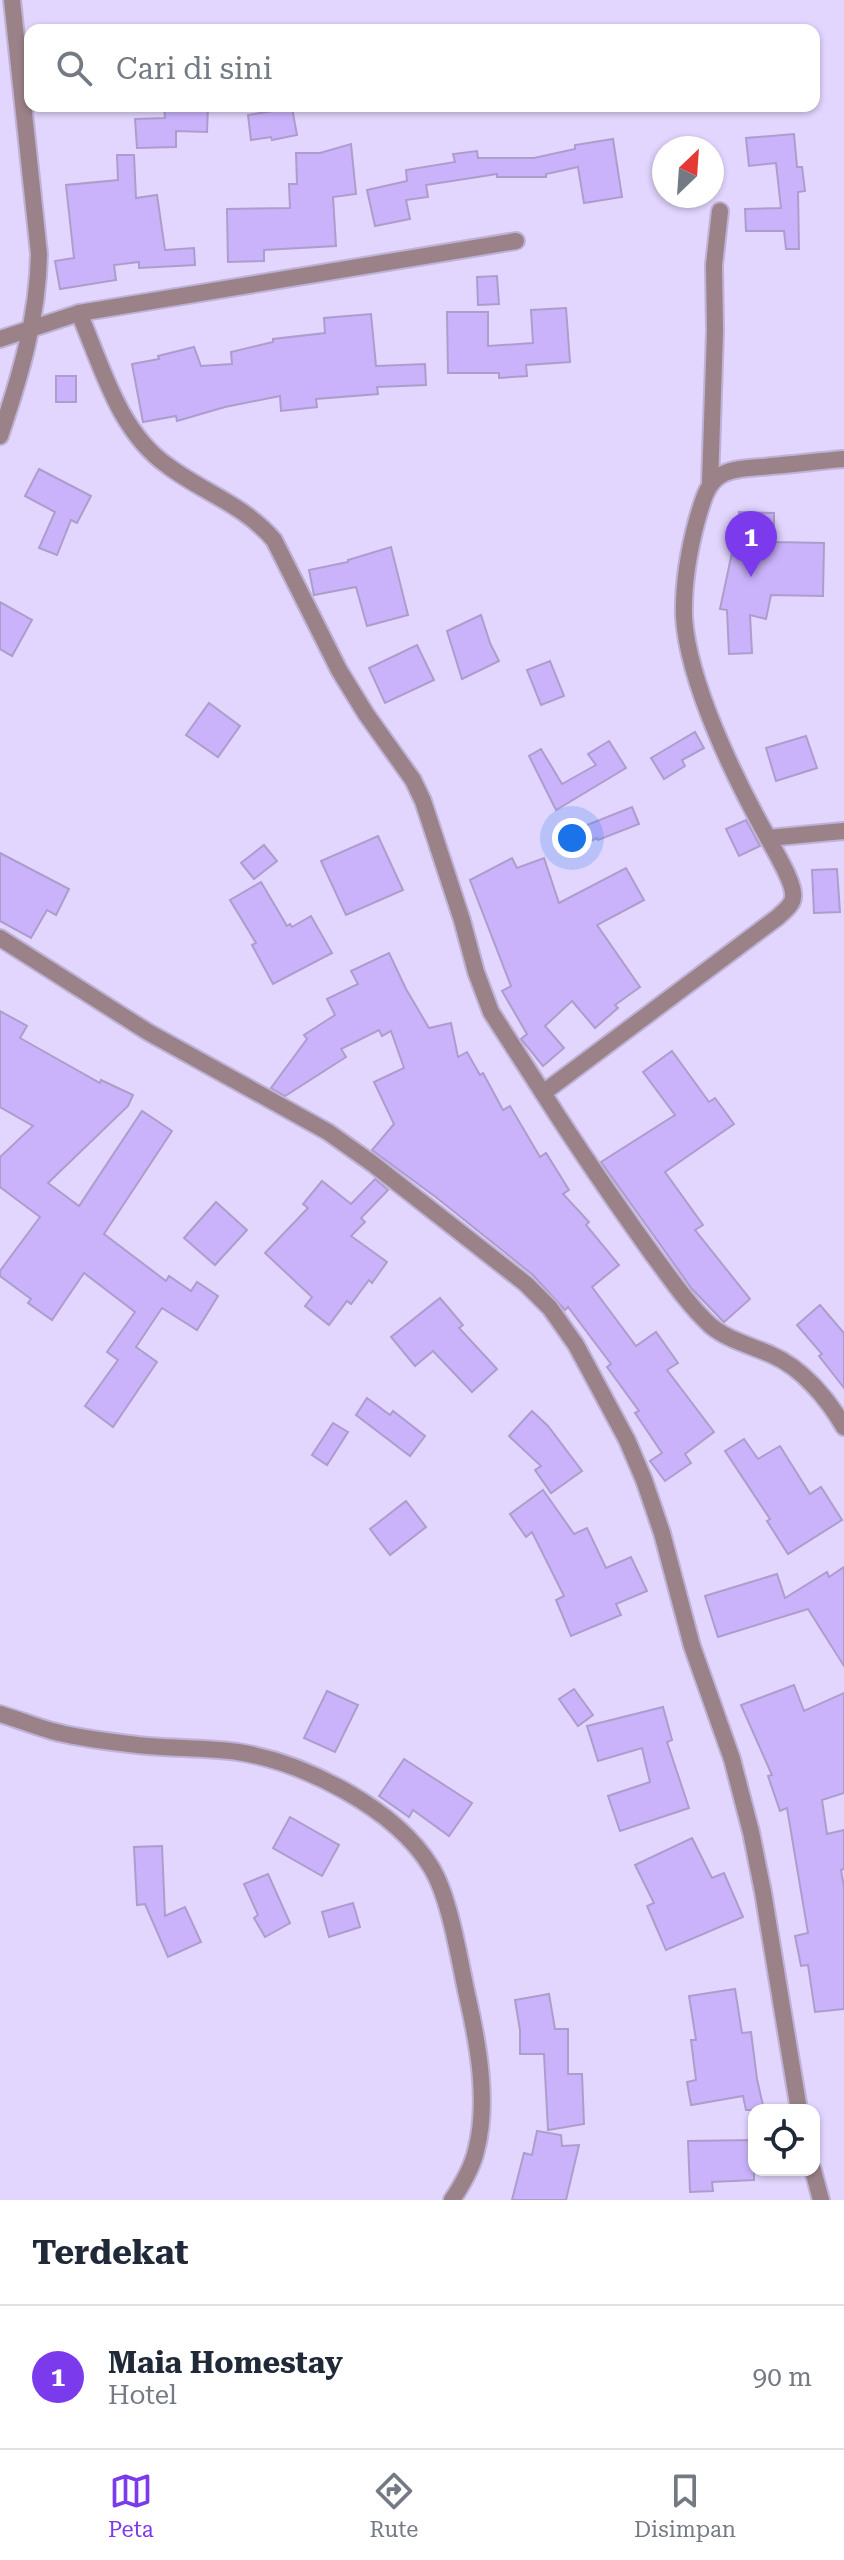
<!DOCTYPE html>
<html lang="id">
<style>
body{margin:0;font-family:"Roboto Serif",serif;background:#f6f6f7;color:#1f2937}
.controls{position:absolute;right:24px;bottom:24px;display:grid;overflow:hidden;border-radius:16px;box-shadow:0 2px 6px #0004}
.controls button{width:72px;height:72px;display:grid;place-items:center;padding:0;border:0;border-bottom:2px solid #e0e1e3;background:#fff;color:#1f2937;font:40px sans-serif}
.compass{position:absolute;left:652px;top:136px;width:72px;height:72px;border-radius:50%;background:#fff;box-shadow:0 2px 6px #0004;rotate:25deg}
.you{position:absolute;left:572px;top:838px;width:28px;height:28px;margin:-20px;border:6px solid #fff;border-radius:50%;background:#1a73e8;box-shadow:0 0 0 12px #1a73e833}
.badge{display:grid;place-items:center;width:52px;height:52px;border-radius:50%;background:#7c3aed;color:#fff;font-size:26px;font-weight:700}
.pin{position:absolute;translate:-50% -66px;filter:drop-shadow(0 2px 4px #0008)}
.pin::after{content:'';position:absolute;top:42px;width:28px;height:24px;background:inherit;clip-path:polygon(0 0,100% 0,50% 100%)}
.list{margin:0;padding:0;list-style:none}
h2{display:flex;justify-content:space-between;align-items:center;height:104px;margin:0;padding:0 32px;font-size:34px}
h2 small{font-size:26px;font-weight:400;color:#747a83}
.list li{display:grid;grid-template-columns:52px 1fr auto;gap:24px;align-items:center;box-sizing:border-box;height:144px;padding:0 32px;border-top:2px solid #e0e1e3}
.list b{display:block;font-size:30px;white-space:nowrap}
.list p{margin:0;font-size:26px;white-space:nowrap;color:#747a83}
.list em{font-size:26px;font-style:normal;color:#747a83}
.icon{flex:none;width:44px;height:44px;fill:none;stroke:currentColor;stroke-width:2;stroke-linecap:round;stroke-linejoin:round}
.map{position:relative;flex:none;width:844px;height:2200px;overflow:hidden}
.search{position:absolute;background:#fff;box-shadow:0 2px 6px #0004;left:24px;right:24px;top:24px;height:88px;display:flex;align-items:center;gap:20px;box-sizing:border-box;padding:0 28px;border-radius:16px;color:#747a83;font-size:30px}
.sheet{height:248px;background:#fff}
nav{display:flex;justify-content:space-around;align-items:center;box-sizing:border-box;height:112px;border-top:2px solid #e0e1e3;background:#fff;font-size:22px;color:#747a83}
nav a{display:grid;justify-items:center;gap:4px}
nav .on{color:#7c3aed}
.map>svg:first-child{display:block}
.building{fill:#cbb3fb;stroke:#ad9dcd;stroke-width:2}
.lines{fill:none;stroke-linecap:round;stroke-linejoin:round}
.minor-casing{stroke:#beb2d7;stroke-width:20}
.tertiary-casing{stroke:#beb2d7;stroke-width:20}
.minor{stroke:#9b8289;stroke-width:16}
.tertiary{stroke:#9b8289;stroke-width:16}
</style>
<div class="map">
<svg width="844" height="2200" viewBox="0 0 844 2200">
<rect width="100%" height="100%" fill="#e2d5fe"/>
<g class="building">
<polygon points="164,106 208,106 207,132 176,131 176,147 137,148 135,119 165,118"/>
<polygon points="292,108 297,135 272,140 271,137 251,140 248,115"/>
<polygon points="794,134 797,167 802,167 805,191 798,192 799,249 786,249 784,231 746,231 745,209 781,208 776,163 749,166 746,138"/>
<polygon points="613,139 622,197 584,203 578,167 546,174 546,177 497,177 497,174 426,185 428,197 406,200 410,219 375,226 367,190 407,181 406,170 455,162 453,154 477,151 478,158 534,158 575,149 575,145"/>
<polygon points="351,144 356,194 333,197 336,246 264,250 264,261 228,262 227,209 290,208 289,184 297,184 296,153 320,153"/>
<polygon points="117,155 134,155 136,198 157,195 165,250 194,248 195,265 139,268 139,262 114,265 116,280 60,289 55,261 74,258 66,185 118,180"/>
<polygon points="497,276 499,304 478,305 477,277"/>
<polygon points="566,308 570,362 526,365 527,376 499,378 499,373 448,373 447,312 488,312 488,346 533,343 531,310"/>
<polygon points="371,314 376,366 425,364 426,385 377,387 378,394 316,399 317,407 281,411 280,396 225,407 177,421 176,416 143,422 132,364 159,359 158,356 194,347 201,366 232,364 231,352 273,342 273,339 325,333 324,318"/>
<rect x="56" y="376" width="20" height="26"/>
<polygon points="39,469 91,496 77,523 71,520 57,555 39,548 55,512 25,496"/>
<polygon points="739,512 774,513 774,542 824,543 823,596 771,595 766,619 750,615 752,653 729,654 727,610 720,609 733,548 738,549"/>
<polygon points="391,547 408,615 367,626 356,587 314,595 309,570 348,562 348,560"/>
<polygon points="0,602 32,620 12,656 0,649"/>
<polygon points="481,615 490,643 499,661 462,679 447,631"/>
<polygon points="417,645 434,680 385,703 369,668"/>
<polygon points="550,661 564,696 541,705 527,670"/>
<polygon points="209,703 240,726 218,757 186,735"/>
<polygon points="695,732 704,748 682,760 685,766 664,779 651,758"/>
<polygon points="806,736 817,768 776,781 766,748"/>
<polygon points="609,741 626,768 556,810 529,756 541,749 562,784 596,765 588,754"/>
<polygon points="632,807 639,824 598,840 597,838 575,849 567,833"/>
<polygon points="746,820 760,846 739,856 726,829"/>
<polygon points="378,836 403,890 346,915 321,861"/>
<polygon points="264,845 277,861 254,879 241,863"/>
<polygon points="0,853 69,889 56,915 47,910 31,938 0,921"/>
<polygon points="512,858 517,868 544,858 559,903 626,868 644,900 597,925 640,987 615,1005 618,1008 595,1028 572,1001 545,1026 564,1048 543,1066 521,1039 527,1034 502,991 511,986 470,880"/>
<polygon points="837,869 840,912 814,913 812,870"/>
<polygon points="261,882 287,926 290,924 292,927 311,916 332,953 273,984 252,945 256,943 230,900"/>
<polygon points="389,953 406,989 429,1028 451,1023 458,1057 467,1052 480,1075 483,1073 503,1110 510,1106 540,1157 546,1153 569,1190 563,1194 589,1222 586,1225 619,1265 592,1287 636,1346 656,1332 678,1363 667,1370 714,1432 685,1454 691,1463 665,1481 650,1461 662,1453 635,1413 639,1411 607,1367 611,1364 568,1307 565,1310 533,1275 437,1198 372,1150 394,1124 374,1082 404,1068 391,1031 382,1036 379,1030 341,1049 346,1057 285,1096 271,1088 307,1039 304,1035 335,1015 327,999 358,984 351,971"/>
<polygon points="0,1011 27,1026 20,1038 100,1083 101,1080 133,1095 128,1106 48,1183 79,1206 142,1111 172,1131 104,1234 166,1281 169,1276 191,1291 197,1282 218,1296 197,1330 162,1308 136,1347 157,1362 113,1427 85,1406 118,1360 107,1352 135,1312 84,1273 52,1320 28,1303 31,1299 0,1276 0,1271 40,1217 0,1187 0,1157 33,1126 0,1107"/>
<polygon points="672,1051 709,1102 715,1098 734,1124 665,1172 703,1225 695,1230 750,1299 724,1322 692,1289 601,1162 675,1115 643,1072"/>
<polygon points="375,1179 388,1190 361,1218 365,1222 351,1236 387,1262 372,1283 369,1280 351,1304 347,1301 329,1325 305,1306 312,1297 265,1253 308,1208 303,1204 322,1181 351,1204"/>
<polygon points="216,1202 247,1230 215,1265 184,1238"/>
<polygon points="440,1298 463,1325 459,1328 497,1369 472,1392 433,1351 415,1366 391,1337"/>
<polygon points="820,1305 844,1333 844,1388 819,1356 822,1354 797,1325"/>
<polygon points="367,1398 390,1415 393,1411 425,1436 410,1456 356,1415"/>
<polygon points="532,1411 548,1426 582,1471 551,1493 535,1470 541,1466 509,1436"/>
<polygon points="333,1423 348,1432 327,1465 312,1455"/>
<polygon points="744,1439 758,1459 780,1446 810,1494 821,1487 842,1520 788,1554 767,1521 770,1519 725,1451"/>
<polygon points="543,1490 574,1534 587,1528 606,1568 631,1557 647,1591 616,1604 621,1615 571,1636 556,1600 564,1596 532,1532 526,1537 510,1514"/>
<polygon points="406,1501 426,1527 390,1555 370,1529"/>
<polygon points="844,1567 844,1666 808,1609 718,1637 705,1596 777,1574 785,1598 827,1572 829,1577"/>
<polygon points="794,1685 804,1711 844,1693 844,1793 822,1800 827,1834 844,1830 844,1869 841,1870 844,1887 844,2009 815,2012 808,1965 801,1966 795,1936 808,1933 787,1808 780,1811 768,1776 772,1775 741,1705"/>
<polygon points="574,1689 593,1715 578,1726 559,1699"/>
<polygon points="327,1691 358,1705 335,1752 304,1738"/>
<polygon points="663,1707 672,1740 667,1742 689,1808 620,1831 608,1796 650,1782 642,1748 598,1761 587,1726"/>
<polygon points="404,1759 472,1803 449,1836 413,1810 409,1817 379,1796"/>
<polygon points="290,1817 339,1845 322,1876 273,1848"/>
<polygon points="692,1838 712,1878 724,1873 743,1917 666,1950 647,1906 654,1903 635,1865"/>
<polygon points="162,1846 165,1916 185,1907 201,1942 168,1957 145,1904 137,1905 134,1847"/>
<polygon points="268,1874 290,1923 265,1937 254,1918 258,1915 244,1884"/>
<polygon points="353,1903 360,1927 329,1937 322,1912"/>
<polygon points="735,1989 742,2033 751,2032 757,2079 764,2110 746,2110 743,2096 691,2105 687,2082 696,2080 691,2040 696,2040 689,1996"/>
<polygon points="549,1994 555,2029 568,2029 568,2074 582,2074 584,2124 548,2130 544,2054 520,2054 520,2030 515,2000"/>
<polygon points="537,2131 561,2135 562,2146 579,2145 566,2200 512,2200 524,2153 532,2155"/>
<polygon points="754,2140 754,2180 712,2182 713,2191 690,2192 688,2141"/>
</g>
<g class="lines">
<g class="minor-casing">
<g id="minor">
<path d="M79 313C102 366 118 431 168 466 204 493 243 504 274 540L339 670 366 714 413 780 423 801 462 920 476 972 491 1012 543 1093"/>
<polyline points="0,339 79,313 516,241"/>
<path d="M0 436C20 377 38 317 39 254L12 0"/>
<path d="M844 459C820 461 795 464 771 466 757 468 736 467 723 474 706 482 702 504 697 520 689 550 683 586 684 617 688 683 736 781 768 838L844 831"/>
<polyline points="710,484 715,331 714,265 720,211"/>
<path d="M768 838C775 852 795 883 793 897 793 905 783 912 778 917L543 1093C578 1148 615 1202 653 1255 671 1279 689 1306 711 1326 728 1340 752 1346 772 1355 802 1368 828 1399 844 1427"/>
<path d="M0 1714C17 1719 34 1726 52 1731 77 1738 104 1741 129 1744 165 1749 202 1747 238 1752 305 1763 395 1808 431 1867 450 1898 459 1958 467 1995 478 2043 489 2102 476 2151 472 2168 462 2185 452 2200"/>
</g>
</g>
<g class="tertiary-casing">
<g id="tertiary">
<polyline points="0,938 148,1032 328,1132 373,1164 526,1284 550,1308 576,1345 627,1440 644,1480 662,1533 692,1646 732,1759 751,1832 763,1892 799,2110"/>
<polyline points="813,2170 821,2200"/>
</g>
</g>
<use href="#minor" class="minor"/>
<use href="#tertiary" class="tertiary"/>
</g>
</svg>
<div class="controls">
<button><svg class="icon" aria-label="locate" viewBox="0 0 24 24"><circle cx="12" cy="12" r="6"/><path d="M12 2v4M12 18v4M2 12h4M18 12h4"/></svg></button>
</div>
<svg class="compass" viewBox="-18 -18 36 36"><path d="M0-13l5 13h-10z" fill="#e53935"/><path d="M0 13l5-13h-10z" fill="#747a83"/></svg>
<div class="you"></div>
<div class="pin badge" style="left:751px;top:577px">1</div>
<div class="search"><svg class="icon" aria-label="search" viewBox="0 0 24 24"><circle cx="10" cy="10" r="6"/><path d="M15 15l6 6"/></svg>Cari di sini</div>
</div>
<section class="sheet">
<h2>Terdekat<small></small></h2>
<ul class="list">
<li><span class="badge">1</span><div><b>Maia Homestay</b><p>Hotel</p></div><em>90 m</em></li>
</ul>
</section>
<nav>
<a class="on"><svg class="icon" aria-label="map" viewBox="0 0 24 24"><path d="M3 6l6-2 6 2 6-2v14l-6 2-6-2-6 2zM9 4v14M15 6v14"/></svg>Peta</a>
<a><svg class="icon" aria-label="directions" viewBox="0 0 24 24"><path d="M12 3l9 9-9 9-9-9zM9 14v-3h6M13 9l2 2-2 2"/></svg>Rute</a>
<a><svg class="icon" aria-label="saved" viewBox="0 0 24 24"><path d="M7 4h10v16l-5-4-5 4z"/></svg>Disimpan</a>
</nav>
